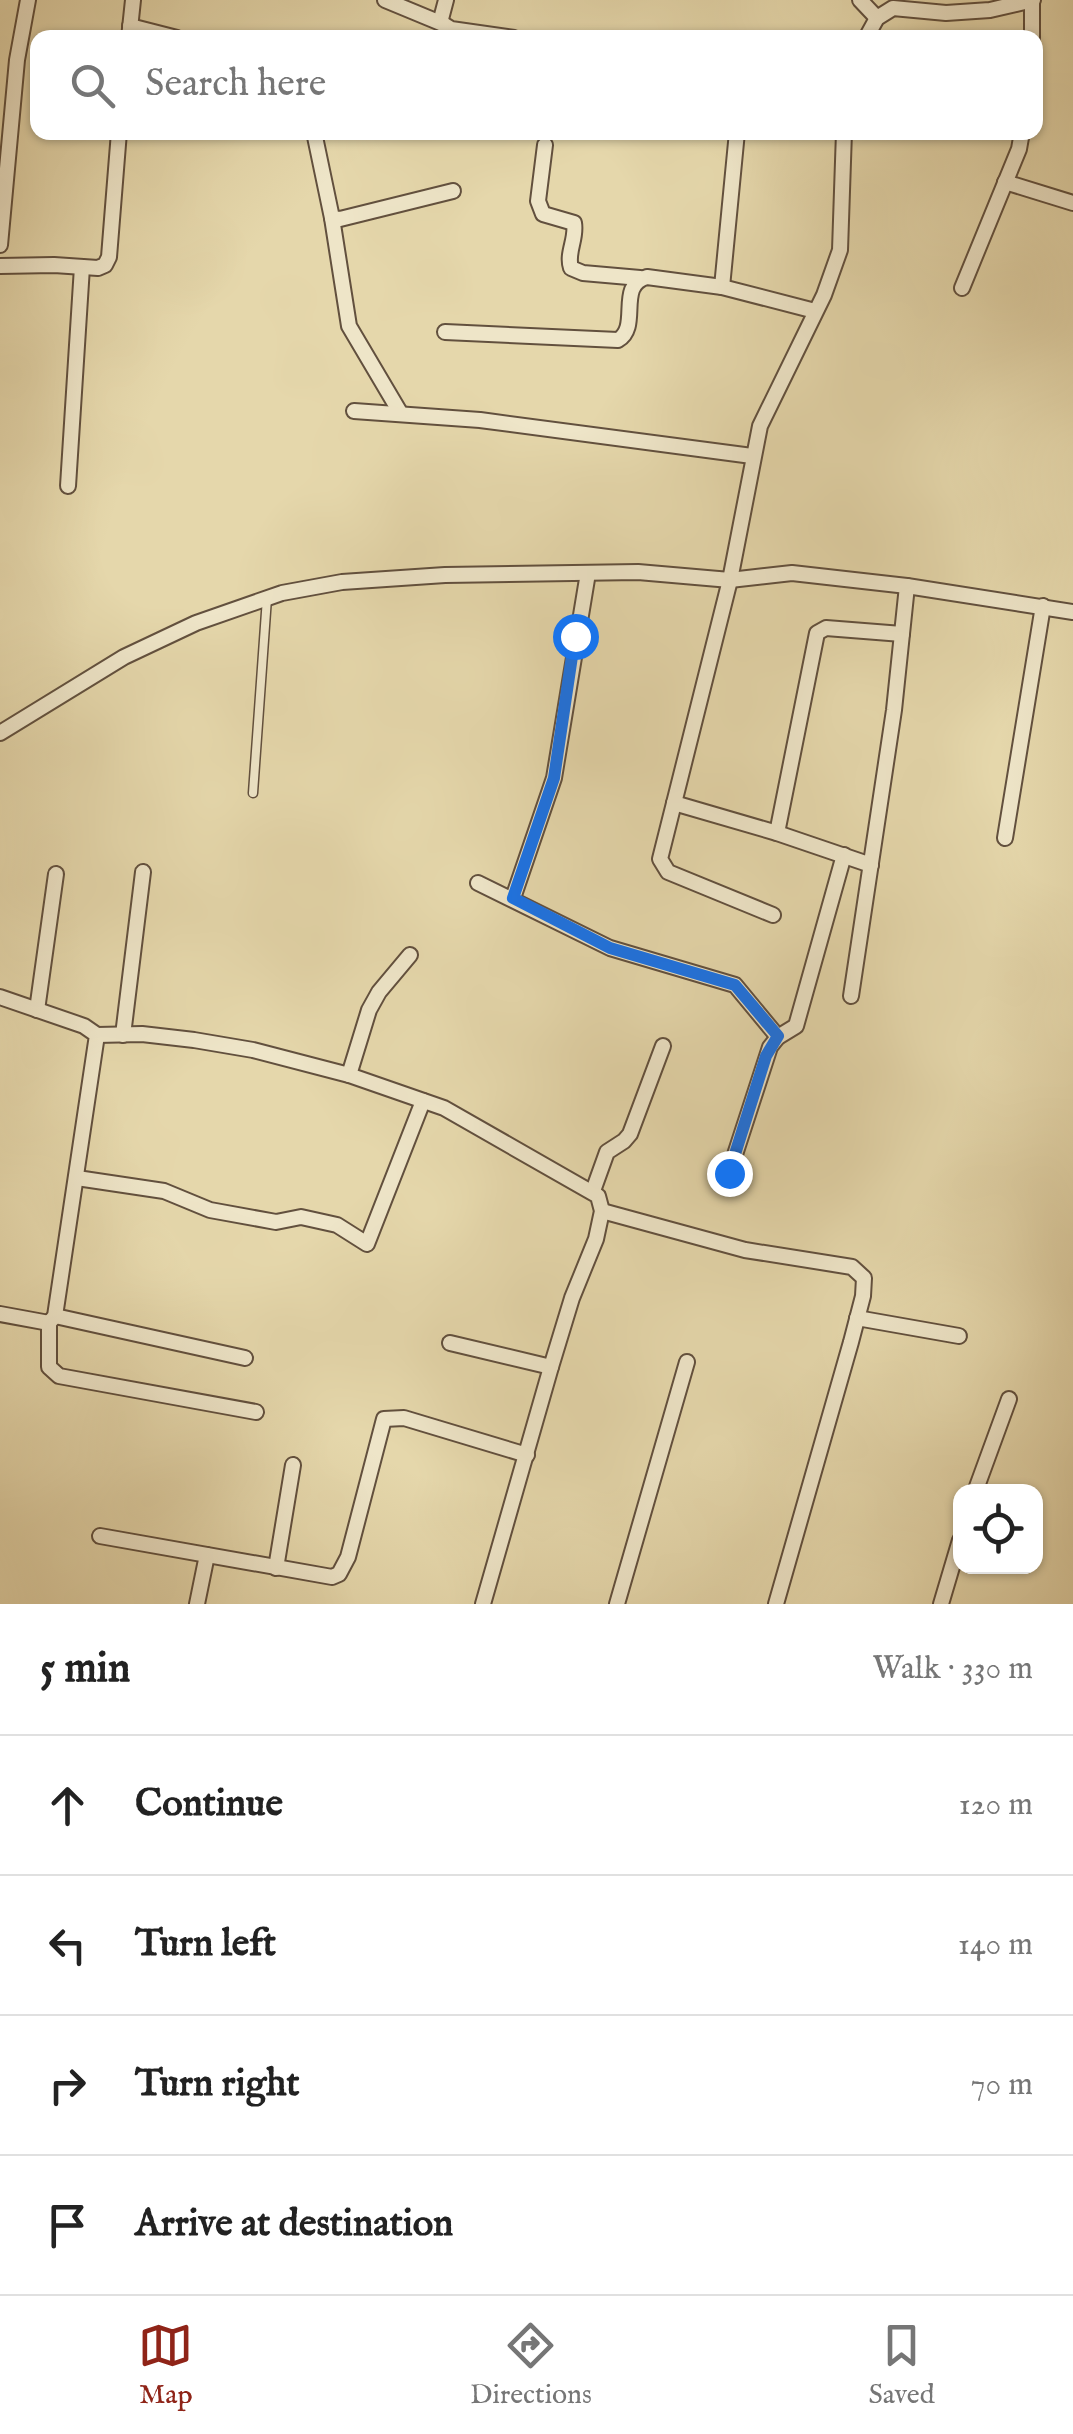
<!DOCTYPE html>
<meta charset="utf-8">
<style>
body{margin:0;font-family:"IM FELL English",serif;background:#f2f2f2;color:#222}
.controls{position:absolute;right:30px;bottom:30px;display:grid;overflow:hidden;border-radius:20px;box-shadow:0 2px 8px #0004}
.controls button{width:90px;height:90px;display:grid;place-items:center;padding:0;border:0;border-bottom:2px solid #e0e0e0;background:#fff;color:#222;font:50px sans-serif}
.stop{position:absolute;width:30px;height:30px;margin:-22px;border:8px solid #1a73e8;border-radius:50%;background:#fff}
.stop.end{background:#1a73e8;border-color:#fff;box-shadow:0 2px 10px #0008}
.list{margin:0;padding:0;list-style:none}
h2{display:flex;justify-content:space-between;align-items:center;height:130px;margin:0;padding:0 40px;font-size:42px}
h2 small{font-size:32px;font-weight:400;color:#767676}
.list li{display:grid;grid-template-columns:65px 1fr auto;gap:30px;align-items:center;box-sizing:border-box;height:140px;padding:0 40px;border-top:2px solid #e0e0e0}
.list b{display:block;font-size:38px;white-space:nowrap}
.list em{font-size:32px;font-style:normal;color:#767676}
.icon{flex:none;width:55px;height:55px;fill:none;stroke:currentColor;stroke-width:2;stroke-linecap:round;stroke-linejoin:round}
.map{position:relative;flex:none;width:1073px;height:1604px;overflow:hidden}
.search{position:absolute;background:#fff;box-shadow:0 2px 8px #0004;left:30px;right:30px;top:30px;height:110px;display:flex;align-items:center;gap:25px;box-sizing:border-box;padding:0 35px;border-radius:20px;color:#767676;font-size:38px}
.sheet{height:690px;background:#fff}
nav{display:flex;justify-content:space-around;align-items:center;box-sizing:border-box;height:140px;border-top:2px solid #e0e0e0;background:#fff;font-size:28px;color:#767676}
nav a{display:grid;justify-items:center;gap:5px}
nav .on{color:#8f2418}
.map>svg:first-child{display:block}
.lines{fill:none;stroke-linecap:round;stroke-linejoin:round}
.lane-casing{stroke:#62503e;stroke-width:11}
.street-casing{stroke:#62503e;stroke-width:18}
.lane{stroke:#eee5c8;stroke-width:8}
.street{stroke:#eee5c8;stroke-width:14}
.route{stroke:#1a73e8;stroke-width:12}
</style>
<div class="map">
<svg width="1073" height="1604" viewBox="0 0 1073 1604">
<rect width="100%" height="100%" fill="#e5d7ab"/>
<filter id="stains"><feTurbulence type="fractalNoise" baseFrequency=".002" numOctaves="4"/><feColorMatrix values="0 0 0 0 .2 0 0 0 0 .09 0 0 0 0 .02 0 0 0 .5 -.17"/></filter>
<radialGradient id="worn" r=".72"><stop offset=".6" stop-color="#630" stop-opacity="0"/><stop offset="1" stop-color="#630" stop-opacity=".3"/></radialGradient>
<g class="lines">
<g class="lane-casing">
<polyline id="lane" points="253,793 267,598"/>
</g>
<g class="street-casing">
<g id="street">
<polyline points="385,0 443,24"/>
<polyline points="446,0 441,19 443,24 451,29 514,38"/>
<polyline points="860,0 877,18"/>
<polyline points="130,26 177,38"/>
<polyline points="129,38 133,0"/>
<polyline points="866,38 877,18 893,8 946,13 990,10 1033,0"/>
<polyline points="1032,38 1032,0"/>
<polyline points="314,132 332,218 340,219 453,191"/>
<path d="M545 145 538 201 543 214 574 223C577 239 566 253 571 268L583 273 640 278"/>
<polyline points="1005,182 1073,203"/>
<polyline points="332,218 349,326 401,414"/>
<polyline points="0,245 17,60 28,0"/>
<polyline points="0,266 54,265 98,268 105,265 109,257 119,132"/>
<polyline points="722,287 737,132"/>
<polyline points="962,288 1019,149 1022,132"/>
<path d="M445 332 618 340C641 327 616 285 647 277L722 287 815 311"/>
<polyline points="354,411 480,420 752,456"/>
<polyline points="68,486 82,267"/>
<polyline points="0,733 124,657 196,623 282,593 342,582 445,575 638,572 730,580 792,573 907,586 1073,612"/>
<polyline points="674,803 777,833 871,865"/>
<polyline points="777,833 817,633 826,628 902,634"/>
<polyline points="1005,838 1043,606"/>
<polyline points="478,883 610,948 735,985 778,1037"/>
<polyline points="513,898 554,778 588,573"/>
<polyline points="773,915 668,872 660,859 730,580 760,426 824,295 840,250 844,132"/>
<polyline points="851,996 894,710 907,586"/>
<polyline points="0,997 84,1026 97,1035 55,1316 49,1323 0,1314"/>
<polyline points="37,1010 56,874"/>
<polyline points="97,1035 142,1034 194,1040 253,1050 349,1075 444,1108 598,1196 602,1211 596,1239 572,1298 551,1367 483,1604"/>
<polyline points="123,1035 143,872"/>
<polyline points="349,1075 369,1010 379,992 410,955"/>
<polyline points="729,1173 770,1047 778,1037 796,1026 844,855"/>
<polyline points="77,1178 164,1191 210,1210 276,1222 301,1217 337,1225 367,1244 423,1101"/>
<polyline points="593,1191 607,1152 624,1141 630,1134 663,1046"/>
<polyline points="602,1211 745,1250 852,1267 864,1278 863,1296 851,1342 776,1604"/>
<polyline points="55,1316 245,1358"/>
<polyline points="857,1318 959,1336"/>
<polyline points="49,1323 49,1367 59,1376 256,1412"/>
<polyline points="450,1343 551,1367"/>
<polyline points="975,1492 1009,1399"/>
<polyline points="100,1536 332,1577 339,1574 348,1557 384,1419 404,1418 527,1455"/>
<polyline points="276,1568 293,1465"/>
<polyline points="197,1604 207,1555"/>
<polyline points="617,1604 687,1362"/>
<polyline points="941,1604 960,1540"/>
</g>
</g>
<use href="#lane" class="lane"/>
<use href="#street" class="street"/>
</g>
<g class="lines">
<polyline class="route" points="575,636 554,778 513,898 610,948 735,985 778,1036 766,1056 729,1173"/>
</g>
<rect width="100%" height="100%" filter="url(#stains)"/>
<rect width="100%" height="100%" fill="url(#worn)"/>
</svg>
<div class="controls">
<button><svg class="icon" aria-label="locate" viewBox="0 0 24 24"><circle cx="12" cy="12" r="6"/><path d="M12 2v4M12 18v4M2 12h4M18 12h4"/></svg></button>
</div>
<div class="stop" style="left:575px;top:636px"></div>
<div class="stop end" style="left:729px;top:1173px"></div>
<div class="search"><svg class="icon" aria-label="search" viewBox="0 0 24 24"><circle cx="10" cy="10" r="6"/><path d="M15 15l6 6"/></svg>Search here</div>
</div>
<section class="sheet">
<h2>5 min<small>Walk · 330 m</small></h2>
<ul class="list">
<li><svg class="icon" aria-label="ahead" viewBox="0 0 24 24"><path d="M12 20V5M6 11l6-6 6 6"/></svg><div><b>Continue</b></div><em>120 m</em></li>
<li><svg class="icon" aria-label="left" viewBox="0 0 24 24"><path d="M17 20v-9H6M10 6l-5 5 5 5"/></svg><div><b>Turn left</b></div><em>140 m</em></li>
<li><svg class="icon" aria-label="right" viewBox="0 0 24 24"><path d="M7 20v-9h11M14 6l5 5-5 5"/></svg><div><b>Turn right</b></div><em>70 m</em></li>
<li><svg class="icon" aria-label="arrive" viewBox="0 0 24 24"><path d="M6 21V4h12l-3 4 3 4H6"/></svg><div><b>Arrive at destination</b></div></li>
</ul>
</section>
<nav>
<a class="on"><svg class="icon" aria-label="map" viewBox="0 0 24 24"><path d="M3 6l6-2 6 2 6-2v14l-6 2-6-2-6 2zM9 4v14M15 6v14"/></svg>Map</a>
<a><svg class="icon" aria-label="directions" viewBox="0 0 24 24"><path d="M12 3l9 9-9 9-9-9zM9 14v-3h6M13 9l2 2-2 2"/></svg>Directions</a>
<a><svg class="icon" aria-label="saved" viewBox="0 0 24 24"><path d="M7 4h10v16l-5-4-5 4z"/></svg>Saved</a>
</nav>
